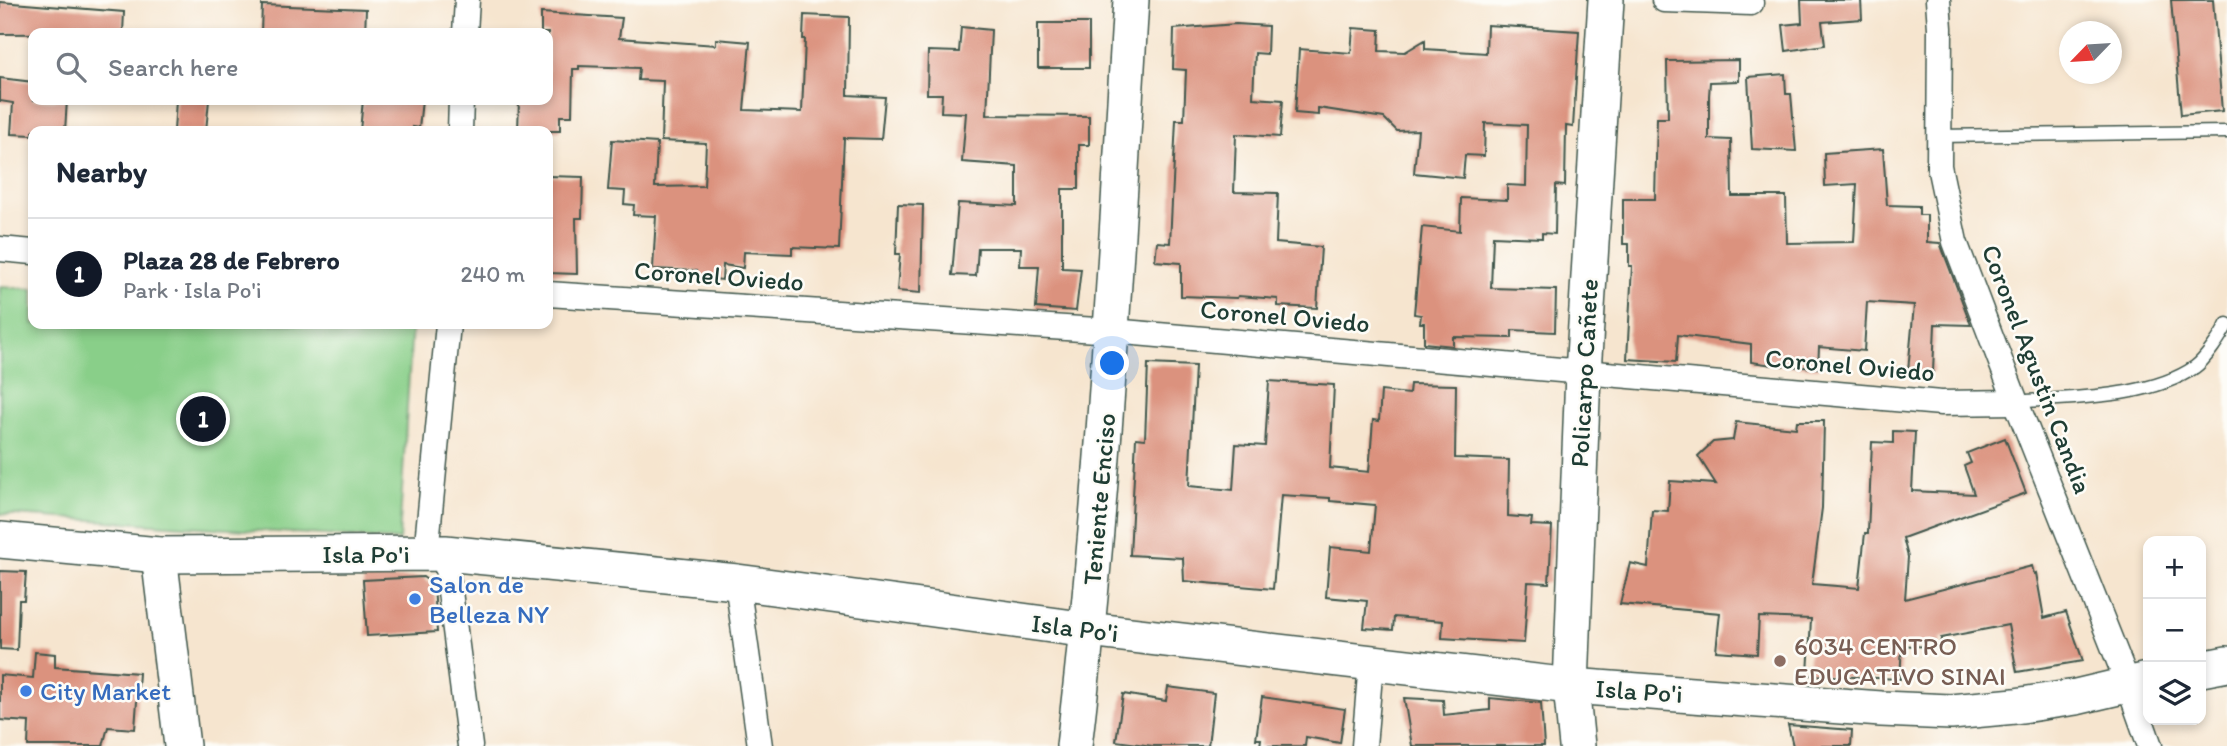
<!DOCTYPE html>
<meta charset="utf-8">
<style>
body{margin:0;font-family:Itim,sans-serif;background:#f6f6f7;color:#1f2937}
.controls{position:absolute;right:21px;bottom:21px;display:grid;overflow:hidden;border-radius:14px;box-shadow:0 4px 10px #0003}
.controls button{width:63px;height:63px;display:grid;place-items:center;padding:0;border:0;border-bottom:2px solid #e0e1e3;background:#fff;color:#1f2937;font:35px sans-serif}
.compass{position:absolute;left:2059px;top:21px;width:63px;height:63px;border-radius:50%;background:#fff;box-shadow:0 4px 10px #0003;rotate:245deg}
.you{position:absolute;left:1113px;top:364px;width:24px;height:24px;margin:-18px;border:5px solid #fff;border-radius:50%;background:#1a73e8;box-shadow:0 0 0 10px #1a73e833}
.badge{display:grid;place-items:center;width:46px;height:46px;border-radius:50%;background:#111827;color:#fff;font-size:23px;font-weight:700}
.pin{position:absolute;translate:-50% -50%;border:4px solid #fff;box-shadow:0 2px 7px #0006}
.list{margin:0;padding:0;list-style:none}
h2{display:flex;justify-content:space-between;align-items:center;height:91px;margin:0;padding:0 28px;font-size:30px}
h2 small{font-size:23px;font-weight:400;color:#747a83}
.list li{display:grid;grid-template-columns:46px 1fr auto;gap:21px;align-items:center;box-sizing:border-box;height:112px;padding:0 28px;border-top:2px solid #e0e1e3}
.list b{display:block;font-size:26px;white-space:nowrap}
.list p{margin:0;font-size:23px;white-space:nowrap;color:#747a83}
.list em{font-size:23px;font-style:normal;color:#747a83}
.icon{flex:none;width:38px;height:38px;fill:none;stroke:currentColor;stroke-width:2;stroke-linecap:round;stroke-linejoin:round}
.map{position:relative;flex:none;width:2227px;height:746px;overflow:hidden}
.search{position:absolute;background:#fff;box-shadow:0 4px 10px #0003;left:28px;top:28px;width:525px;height:77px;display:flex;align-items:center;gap:18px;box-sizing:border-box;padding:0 24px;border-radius:14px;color:#747a83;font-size:26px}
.panel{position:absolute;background:#fff;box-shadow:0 4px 10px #0003;left:28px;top:126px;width:525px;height:203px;border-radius:14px}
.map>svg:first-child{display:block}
.green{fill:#89cf89;stroke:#54865e;stroke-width:2}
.building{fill:#db927e}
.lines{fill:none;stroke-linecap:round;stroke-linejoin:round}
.lane-casing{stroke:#3f564b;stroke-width:15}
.street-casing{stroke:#3f564b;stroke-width:27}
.secondary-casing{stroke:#3f564b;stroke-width:38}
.lane{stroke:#fff;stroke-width:12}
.street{stroke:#fff;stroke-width:24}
.secondary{stroke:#fff;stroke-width:35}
.shop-dot{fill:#3f7fe0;stroke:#fdfcf7;stroke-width:2.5}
.education-dot{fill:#8d6e63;stroke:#fdfcf7;stroke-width:2.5}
.labels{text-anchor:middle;stroke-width:5;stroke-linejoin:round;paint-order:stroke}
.street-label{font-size:26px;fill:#1f3d34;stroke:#fdfcf7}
.shop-label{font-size:26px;fill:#366cbe;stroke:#fdfcf7;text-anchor:start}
.education-label{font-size:26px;fill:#785e54;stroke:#fdfcf7;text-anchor:start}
</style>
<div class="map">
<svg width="2227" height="746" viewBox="0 0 2227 746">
<rect width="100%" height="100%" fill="#fdfcf7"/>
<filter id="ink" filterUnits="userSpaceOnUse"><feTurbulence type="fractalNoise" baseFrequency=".0143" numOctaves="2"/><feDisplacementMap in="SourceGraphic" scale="14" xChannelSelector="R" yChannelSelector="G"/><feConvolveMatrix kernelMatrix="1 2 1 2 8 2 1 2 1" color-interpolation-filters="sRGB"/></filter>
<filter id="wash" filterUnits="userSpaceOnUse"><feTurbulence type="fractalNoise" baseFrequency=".00686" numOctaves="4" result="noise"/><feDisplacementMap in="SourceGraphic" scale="28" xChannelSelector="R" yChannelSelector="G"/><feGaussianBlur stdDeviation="1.57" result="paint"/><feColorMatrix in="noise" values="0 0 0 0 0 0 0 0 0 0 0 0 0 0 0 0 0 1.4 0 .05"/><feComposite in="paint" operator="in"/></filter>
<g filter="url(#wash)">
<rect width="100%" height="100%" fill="#f6e5cf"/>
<polygon class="green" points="0,287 33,289 33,324 412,324 399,540 0,514"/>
<g id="blocks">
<g class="building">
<polygon points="1801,0 1861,0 1862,19 1822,22 1825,45 1786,51 1783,25 1802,23"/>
<polygon points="2171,0 2213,0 2222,111 2181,115"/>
<polygon points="0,2 124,12 123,33 0,34"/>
<polygon points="262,5 366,9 365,33 261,33"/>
<polygon points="541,13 622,18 619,38 716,45 716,39 750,42 744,110 802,112 805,39 803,39 804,15 849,17 848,95 885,97 881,139 844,138 839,249 792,247 792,254 744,252 743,268 723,265 722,280 697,277 697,271 653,269 656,216 633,215 634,205 624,204 625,191 608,190 612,140 657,143 655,187 704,186 706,143 661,141 663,81 638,80 639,68 579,66 579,69 573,69 572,116 560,116 560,131 518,131 519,100 548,100 548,33 541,33"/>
<rect x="1038" y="23" width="51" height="45"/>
<polygon points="1236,24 1268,26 1267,54 1255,53 1253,98 1283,100 1280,137 1236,134 1234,192 1278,193 1276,243 1321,247 1317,308 1278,306 1278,299 1238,296 1237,298 1181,296 1181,263 1155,261 1157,242 1170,243 1176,120 1184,120 1186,70 1173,69 1174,29"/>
<polygon points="1487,25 1579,31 1573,127 1566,126 1565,186 1556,185 1555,234 1542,233 1542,238 1493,236 1491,288 1556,290 1555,332 1512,330 1512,338 1453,337 1453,346 1424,343 1424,323 1420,323 1421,315 1414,314 1422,227 1460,231 1461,198 1507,200 1507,185 1526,186 1527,125 1485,123 1484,156 1465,155 1463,178 1414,173 1418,130 1397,131 1384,118 1318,108 1318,115 1295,113 1299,49 1351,53 1353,28 1380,30 1379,51 1405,52 1425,40 1425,49 1486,53"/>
<polygon points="961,27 991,30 987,115 1089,116 1089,145 1079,145 1079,189 1062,189 1062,268 1081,269 1076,311 1036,308 1039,266 1020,266 1021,248 978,248 976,276 952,275 958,203 1017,206 1017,166 962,162 966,113 941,112 942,94 927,94 928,51 959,52"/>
<polygon points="1739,60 1739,81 1710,82 1709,96 1709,139 1731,140 1732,196 1786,196 1787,243 1854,242 1857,184 1825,186 1824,153 1883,149 1887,205 1919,206 1919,215 1927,215 1927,242 1940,243 1971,325 1935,324 1933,372 1908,371 1914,305 1867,302 1864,351 1819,347 1818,368 1773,365 1751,362 1751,344 1678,335 1676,362 1627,359 1632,266 1629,266 1629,244 1623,244 1623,199 1655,199 1657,118 1668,118 1667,61"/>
<polygon points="1785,74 1786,94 1791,94 1796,151 1752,149 1748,77"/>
<polygon points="0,78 33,82 33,100 67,100 65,131 33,131 33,135 11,134 13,103 0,101"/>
<polygon points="176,100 209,100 206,131 174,131"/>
<polygon points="363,100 422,100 419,128 413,127 412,131 360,131"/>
<polygon points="548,176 583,177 582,218 576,218 577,274 548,273"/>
<polygon points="898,204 923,205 921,293 897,291 900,254 896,254"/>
<polygon points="1148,364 1195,366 1189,486 1233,490 1236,444 1265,446 1269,381 1334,385 1330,468 1369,472 1373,420 1379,421 1381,391 1409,394 1410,384 1456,385 1455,458 1509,460 1508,516 1532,518 1531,525 1552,526 1549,583 1528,582 1524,643 1442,638 1443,621 1394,617 1393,630 1364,628 1367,601 1326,597 1330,547 1371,551 1375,505 1330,501 1330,498 1281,495 1273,589 1184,581 1183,558 1130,555 1136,438 1145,439"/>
<polygon points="1797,421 1824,421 1822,508 1812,584 1837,586 1859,588 1865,533 1868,533 1872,442 1893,443 1893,431 1915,432 1912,491 1974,494 1964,466 1971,463 1967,453 2005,438 2026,493 1903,538 1908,557 1905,599 2032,566 2034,574 2036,573 2044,618 2066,612 2083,661 2017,672 2008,625 1941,638 1940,648 1902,645 1900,679 1808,675 1811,619 1759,617 1757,654 1716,651 1720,613 1620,604 1630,563 1648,567 1652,510 1668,511 1670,481 1716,484 1698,456 1713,442 1733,440 1736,422 1796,428"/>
<polygon points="0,571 26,572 24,600 19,600 17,650 0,649"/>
<polygon points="423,577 434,585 437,632 367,636 363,580"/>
<polygon points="35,652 55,654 55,667 139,673 135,729 108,727 103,746 28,746 29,722 0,720 0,675 33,678"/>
<polygon points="1168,687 1214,693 1208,746 1153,746 1116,741 1123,694 1166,701"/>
<polygon points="1262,697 1345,709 1340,743 1306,737 1305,746 1260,746 1261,739 1256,739"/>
<polygon points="1404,698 1443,700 1444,715 1490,710 1490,698 1541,703 1544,746 1412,746"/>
<polygon points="1788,725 1852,730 1851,746 1793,746"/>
</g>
</g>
</g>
<g filter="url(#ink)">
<use href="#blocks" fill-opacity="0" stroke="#3f564b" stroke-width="2"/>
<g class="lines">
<g class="lane-casing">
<g id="lane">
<polyline points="1938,136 2227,132"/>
<path d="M2016 402C2071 397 2149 399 2195 367 2205 360 2222 335 2227 324"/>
</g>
</g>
<g class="street-casing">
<g id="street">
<polyline points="1664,0 1751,3"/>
<polyline points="1938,0 1940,28 1939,166 1955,242 2016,402 2128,684 2150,746"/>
<polyline points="465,33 467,0"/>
<polyline points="460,131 461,100"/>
<polyline points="0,249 33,252"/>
<polyline points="548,294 1112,331 1941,403 2016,402"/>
<polyline points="445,553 470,746"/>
<polyline points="426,554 448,324"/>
<polyline points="737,582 760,746"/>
<polyline points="1364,746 1371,663"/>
</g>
</g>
<g class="secondary-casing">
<g id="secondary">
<polyline points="0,540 159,555 445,553 737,582 1088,630 1571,686 1881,709 1951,712 2015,706 2076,697 2148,680"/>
<polyline points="159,555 182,746"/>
<polyline points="2201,669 2227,664"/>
<path d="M1074 746C1104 498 1116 249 1131 0"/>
<polyline points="1577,746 1571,686 1583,373 1606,0"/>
</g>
</g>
<use href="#lane" class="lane"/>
<use href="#street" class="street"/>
<use href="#secondary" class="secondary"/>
</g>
</g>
<g class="shop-dot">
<circle cx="415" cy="599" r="7"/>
<circle cx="26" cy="691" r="7"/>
</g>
<circle class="education-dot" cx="1780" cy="661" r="7"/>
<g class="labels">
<g class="street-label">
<text transform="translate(719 276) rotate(4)" y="9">Coronel Oviedo</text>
<text transform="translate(1285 316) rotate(5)" y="9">Coronel Oviedo</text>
<text transform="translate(1850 365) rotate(5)" y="9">Coronel Oviedo</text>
<text transform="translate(2037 369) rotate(69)" y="9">Coronel Agustin Candia</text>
<text transform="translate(1584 373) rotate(-87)" y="9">Policarpo Cañete</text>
<text transform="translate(1099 499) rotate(-85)" y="9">Teniente Enciso</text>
<text x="366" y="563">Isla Po'i</text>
<text transform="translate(1075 628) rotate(7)" y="9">Isla Po'i</text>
<text transform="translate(1639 691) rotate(4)" y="9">Isla Po'i</text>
</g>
<g class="shop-label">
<text x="429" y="593">Salon de<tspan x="429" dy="30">Belleza NY</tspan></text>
<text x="40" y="700">City Market</text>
</g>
<g class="education-label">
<text x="1794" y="655">6034 CENTRO<tspan x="1794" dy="30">EDUCATIVO SINAI</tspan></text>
</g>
</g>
</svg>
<div class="controls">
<button>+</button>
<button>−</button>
<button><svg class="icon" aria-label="layers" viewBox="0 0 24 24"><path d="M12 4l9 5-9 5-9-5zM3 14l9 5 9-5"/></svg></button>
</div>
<svg class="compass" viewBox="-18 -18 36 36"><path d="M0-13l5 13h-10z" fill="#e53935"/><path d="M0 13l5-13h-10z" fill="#747a83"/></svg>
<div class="you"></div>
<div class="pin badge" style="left:203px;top:419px">1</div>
<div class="search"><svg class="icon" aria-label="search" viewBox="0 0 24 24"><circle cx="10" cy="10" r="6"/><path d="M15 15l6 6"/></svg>Search here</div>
<section class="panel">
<h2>Nearby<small></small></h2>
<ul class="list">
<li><span class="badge">1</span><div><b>Plaza 28 de Febrero</b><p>Park · Isla Po'i</p></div><em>240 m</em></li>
</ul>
</section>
</div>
